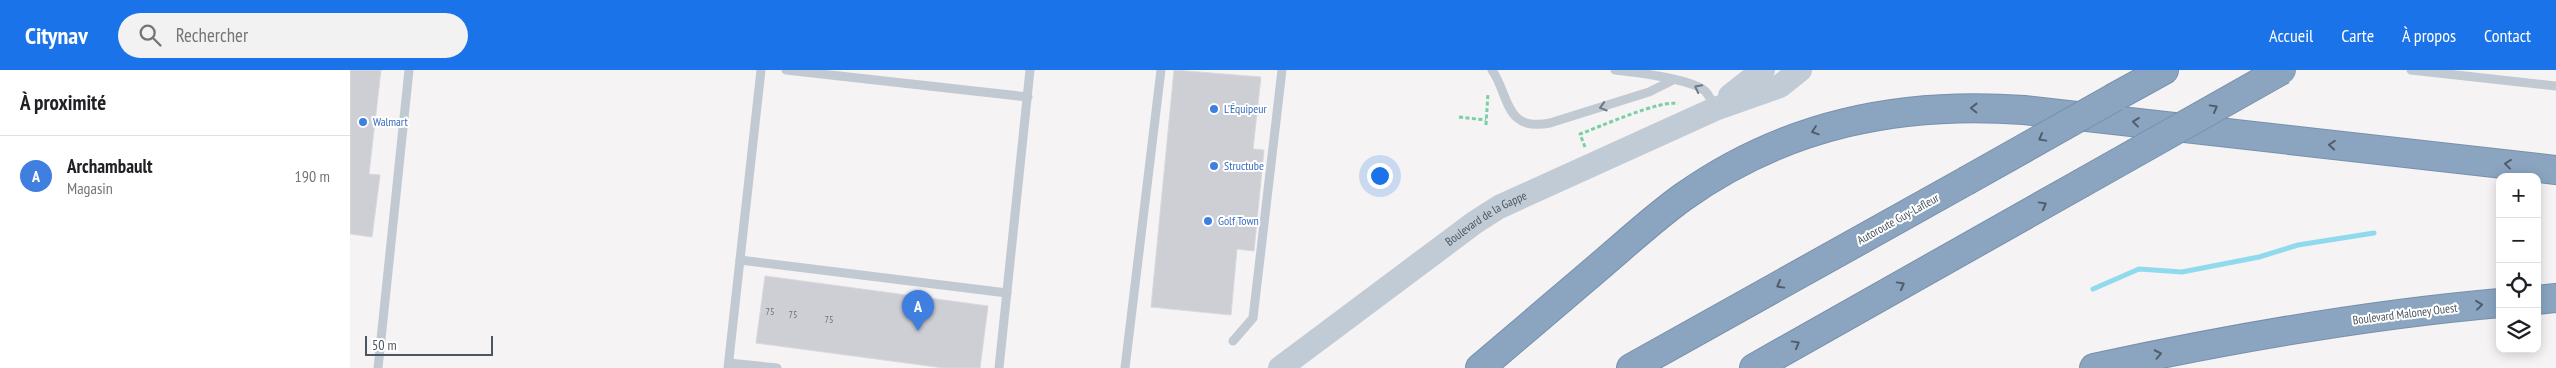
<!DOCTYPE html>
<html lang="fr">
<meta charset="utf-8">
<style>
body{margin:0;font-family:"PT Sans Narrow",sans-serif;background:#f2f2f2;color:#202124}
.controls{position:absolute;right:15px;bottom:15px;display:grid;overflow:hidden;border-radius:10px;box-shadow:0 2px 12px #0003}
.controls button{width:45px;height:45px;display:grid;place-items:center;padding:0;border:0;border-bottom:1px solid #e0e0e0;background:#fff;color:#202124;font:25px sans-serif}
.scale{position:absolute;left:15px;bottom:12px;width:128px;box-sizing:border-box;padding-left:5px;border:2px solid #4a5661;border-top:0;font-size:14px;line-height:18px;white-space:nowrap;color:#4a5661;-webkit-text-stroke:4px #fff;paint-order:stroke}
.you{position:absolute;left:1029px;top:105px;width:18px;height:18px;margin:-12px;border:4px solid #fff;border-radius:50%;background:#1a73e8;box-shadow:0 0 0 8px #1a73e833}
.badge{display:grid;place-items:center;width:32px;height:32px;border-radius:50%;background:#1a73e8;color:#fff;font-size:16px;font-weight:700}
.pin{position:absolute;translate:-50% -41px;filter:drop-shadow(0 1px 2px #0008)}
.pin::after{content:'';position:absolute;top:26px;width:18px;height:15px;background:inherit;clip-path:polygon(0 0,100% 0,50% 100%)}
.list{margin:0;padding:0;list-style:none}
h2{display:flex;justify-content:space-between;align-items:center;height:65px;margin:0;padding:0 20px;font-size:21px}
h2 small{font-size:16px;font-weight:400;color:#757577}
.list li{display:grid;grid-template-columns:32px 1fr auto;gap:15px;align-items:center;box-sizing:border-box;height:80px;padding:0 20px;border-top:1px solid #e0e0e0}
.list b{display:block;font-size:19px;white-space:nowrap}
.list p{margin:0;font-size:16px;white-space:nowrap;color:#757577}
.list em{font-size:16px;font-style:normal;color:#757577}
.icon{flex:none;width:28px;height:28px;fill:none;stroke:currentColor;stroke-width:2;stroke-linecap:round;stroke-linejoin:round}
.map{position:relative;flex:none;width:2206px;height:298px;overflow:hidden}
header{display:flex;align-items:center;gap:30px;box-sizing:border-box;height:70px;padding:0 25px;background:#1a73e8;color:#fff}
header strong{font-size:24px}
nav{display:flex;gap:28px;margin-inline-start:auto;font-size:18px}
.search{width:350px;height:45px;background:#f2f2f2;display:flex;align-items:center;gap:12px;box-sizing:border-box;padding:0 18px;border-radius:28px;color:#757577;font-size:19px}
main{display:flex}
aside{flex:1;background:#fff}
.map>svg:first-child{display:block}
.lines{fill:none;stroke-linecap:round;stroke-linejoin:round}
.stream{stroke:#90daee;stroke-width:5}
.building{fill:#cdcfd5;stroke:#d7d9de}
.highway-casing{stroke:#7690ad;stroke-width:30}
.path{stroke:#7ad0a6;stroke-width:3;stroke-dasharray:4 2.5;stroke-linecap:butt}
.lane{stroke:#c1cad2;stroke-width:9}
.secondary{stroke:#c1cbd6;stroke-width:24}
.highway{stroke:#8ba5c1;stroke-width:28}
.highway-bridge-casing{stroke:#7690ad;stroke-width:30;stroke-linecap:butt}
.highway-bridge{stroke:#8ba5c1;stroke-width:28}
.oneway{stroke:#6e7983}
.oneway2{stroke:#505e6b}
.shop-dot{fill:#3f7fe0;stroke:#fff;stroke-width:2}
.labels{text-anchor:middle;stroke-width:4;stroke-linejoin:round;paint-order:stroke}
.number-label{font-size:10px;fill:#6b747e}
.shop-label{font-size:12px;fill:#366cbe;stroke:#fff;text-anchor:start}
.street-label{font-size:12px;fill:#4a5661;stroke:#fff}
</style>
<header>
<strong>Citynav</strong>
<div class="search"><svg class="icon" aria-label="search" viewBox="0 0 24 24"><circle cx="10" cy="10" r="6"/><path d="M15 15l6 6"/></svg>Rechercher</div>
<nav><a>Accueil</a><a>Carte</a><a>À propos</a><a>Contact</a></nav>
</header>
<main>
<aside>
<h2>À proximité<small></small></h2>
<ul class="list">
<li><span class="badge" style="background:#3f7fe0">A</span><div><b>Archambault</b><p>Magasin</p></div><em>190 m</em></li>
</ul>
</aside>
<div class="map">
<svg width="2206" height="298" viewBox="0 0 2206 298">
<rect width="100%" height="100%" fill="#f5f3f3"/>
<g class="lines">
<polyline class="stream" points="1743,219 1789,199 1832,202 1909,187 1948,175 2024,163"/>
</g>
<g class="building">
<polygon points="0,0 31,0 19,104 30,105 22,167 0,164"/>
<polygon points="824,0 911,7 903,79 914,80 904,181 887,179 881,245 801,237"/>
<polygon points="415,206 638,236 630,298 594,298 406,273"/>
</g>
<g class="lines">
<g class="highway-casing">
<g id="highway">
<polyline points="1765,27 1814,0"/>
<polyline points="2187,230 2206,228"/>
<path d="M1130 298C1170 264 1211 229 1251 195 1278 172 1304 148 1333 127 1436 54 1550 31 1674 40L2206 100"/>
<polyline points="1281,298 1616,111"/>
<polyline points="1404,298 1730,114"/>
<path d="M1744 298C1878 269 2013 245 2150 233"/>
</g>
</g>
<g class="path">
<polyline points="1109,47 1136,50"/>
<polyline points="1136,55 1138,23"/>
<path d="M1235 77 1230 64C1247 58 1314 28 1328 34"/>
</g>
<g class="lane">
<polyline points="436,0 678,27"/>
<path d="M1142 0C1160 26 1154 62 1200 53L1299 22 1321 11"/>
<path d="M1265 0C1284 2 1342 9 1355 21 1360 26 1362 33 1365 38"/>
<polyline points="2061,0 2206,16"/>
<polyline points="390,190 657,223"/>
<polyline points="883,271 903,248 932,0"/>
<polyline points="379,293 427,298"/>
<polyline points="28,298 59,0"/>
<polyline points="378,298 411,0"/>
<polyline points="649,298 680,0"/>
<polyline points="775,298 811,0"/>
</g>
<g class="secondary">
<polyline points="1380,26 1413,0"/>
<path id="s1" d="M930 298 1124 153 1149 137 1365 39 1430 16 1450 0"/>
</g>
<use href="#highway" class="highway"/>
<g class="highway-bridge-casing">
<g id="highway-bridge">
<polyline points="1616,111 1765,27"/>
<polyline points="1730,114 1932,0"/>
</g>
</g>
<use href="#highway-bridge" class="highway-bridge"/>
</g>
<defs><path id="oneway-chevron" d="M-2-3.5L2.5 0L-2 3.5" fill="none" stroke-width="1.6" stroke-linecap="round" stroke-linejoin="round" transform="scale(1.25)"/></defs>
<g class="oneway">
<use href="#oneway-chevron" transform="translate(1348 18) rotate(-153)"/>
<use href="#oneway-chevron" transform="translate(1253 37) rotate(163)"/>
</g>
<g class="oneway2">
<use href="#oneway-chevron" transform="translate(1624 38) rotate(-179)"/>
<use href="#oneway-chevron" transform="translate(1864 38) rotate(-29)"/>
<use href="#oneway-chevron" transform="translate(1786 52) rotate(-173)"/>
<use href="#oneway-chevron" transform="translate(1465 61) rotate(161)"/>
<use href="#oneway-chevron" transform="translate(1692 68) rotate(151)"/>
<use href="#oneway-chevron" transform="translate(1982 75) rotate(-175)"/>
<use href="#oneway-chevron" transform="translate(2158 94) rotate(-173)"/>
<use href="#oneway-chevron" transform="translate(1693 135) rotate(-29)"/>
<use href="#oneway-chevron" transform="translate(1430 215) rotate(151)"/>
<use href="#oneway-chevron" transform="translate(1551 215) rotate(-29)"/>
<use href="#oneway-chevron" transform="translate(2129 235) rotate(-6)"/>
<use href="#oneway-chevron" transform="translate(1446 274) rotate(-29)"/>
<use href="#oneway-chevron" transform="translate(1808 284) rotate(-12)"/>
</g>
<g class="shop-dot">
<circle cx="864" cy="39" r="5"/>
<circle cx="13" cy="52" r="5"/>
<circle cx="864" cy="96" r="5"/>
<circle cx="858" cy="151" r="5"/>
</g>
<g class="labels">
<g class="number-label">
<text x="420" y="245">75</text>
<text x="443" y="248">75</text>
<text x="479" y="253">75</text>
</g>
<g class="shop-label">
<text x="874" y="43">L'Équipeur</text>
<text x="23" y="56">Walmart</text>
<text x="874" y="100">Structube</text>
<text x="868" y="155">Golf Town</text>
</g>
<g class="street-label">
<text dy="4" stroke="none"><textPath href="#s1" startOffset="255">Boulevard de la Gappe</textPath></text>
<text transform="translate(1548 149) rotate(-29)" y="4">Autoroute Guy-Lafleur</text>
<text transform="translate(2055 244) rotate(-7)" y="4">Boulevard Maloney Ouest</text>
</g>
</g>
</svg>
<div class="controls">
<button>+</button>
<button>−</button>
<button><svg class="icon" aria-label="locate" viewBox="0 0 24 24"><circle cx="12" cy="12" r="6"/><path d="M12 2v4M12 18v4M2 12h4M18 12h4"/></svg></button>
<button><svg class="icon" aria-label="layers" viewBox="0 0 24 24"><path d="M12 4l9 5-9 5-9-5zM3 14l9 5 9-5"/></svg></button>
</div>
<div class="scale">50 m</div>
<div class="you"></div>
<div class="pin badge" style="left:568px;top:261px;background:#3f7fe0">A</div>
</div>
</main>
